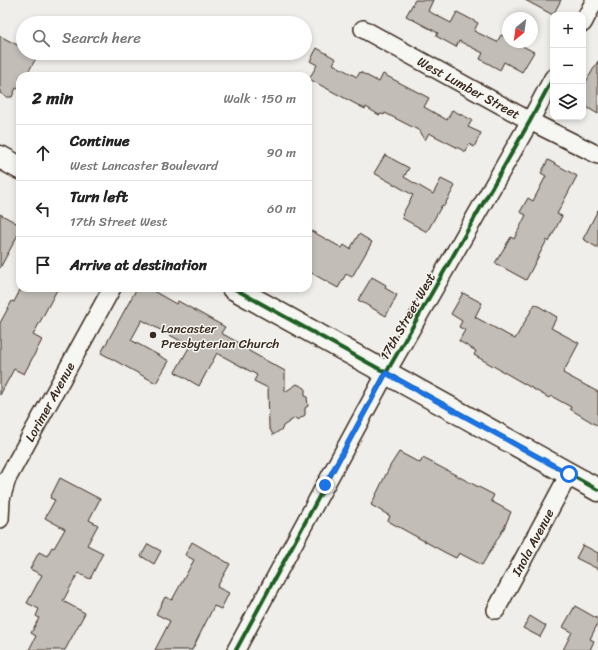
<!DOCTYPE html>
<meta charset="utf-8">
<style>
body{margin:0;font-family:Sriracha,sans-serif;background:#f2f2f2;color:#222}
.controls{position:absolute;right:12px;top:12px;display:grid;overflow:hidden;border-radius:8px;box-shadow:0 2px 6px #0003}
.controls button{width:36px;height:36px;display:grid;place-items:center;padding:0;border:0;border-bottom:1px solid #e0e0e0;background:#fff;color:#222;font:20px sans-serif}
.compass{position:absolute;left:502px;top:12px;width:36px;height:36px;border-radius:50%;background:#fff;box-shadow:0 2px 6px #0003;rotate:209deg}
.stop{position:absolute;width:12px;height:12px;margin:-9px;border:3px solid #1a73e8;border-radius:50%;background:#fff}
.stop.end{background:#1a73e8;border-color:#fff;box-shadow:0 1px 4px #0008}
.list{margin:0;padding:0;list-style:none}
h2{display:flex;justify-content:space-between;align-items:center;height:52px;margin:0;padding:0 16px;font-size:17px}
h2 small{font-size:13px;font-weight:400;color:#767676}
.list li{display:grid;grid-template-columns:26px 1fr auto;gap:12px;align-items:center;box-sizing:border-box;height:56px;padding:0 16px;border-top:1px solid #e0e0e0}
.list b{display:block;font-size:15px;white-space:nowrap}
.list p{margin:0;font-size:13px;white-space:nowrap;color:#767676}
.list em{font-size:13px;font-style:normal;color:#767676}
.icon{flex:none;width:22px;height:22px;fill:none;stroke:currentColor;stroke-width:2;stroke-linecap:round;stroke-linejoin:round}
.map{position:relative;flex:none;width:598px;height:650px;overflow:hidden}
.search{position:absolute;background:#fff;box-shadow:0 2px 6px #0003;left:16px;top:16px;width:296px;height:44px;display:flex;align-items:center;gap:10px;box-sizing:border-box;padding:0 14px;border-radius:22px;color:#767676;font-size:15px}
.panel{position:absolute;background:#fff;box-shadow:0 2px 6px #0003;left:16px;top:72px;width:296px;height:220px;border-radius:12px}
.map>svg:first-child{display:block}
.building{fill:#c2bdb7;stroke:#3b2a1e}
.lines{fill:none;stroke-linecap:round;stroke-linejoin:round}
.street-casing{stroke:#3b2a1e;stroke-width:20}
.secondary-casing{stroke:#3b2a1e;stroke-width:25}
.street{stroke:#f6f6f2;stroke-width:17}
.secondary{stroke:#f6f6f2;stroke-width:22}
.cycleway-casing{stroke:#f6f6f2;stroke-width:6}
.cycleway{stroke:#1b5e20;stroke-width:4}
.route{stroke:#1a73e8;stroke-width:5}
.poi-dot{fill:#3b2a1e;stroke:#f6f6f2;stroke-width:1.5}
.labels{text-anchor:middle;stroke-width:3;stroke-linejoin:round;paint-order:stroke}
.street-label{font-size:13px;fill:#3b2a1e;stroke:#f6f6f2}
.poi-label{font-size:13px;fill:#3b2a1e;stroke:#f6f6f2;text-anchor:start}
</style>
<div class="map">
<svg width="598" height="650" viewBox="0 0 598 650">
<rect width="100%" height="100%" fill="#efeeea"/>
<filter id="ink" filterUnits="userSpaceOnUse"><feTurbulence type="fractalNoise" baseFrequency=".025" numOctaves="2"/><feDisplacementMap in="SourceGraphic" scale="8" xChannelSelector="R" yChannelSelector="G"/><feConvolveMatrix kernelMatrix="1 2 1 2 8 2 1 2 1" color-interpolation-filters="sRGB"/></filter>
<g filter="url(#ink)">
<g class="building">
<polygon points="415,0 433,0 428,11 451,23 457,12 478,23 474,31 497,42 501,35 508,38 508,42 515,42 534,52 522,72 504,62 500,70 480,59 483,53 459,41 456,47 436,36 438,33 406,16"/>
<polygon points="525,0 561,0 553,15"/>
<polygon points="0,36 23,48 23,53 39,53 26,76 20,76 20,90 16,88 12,97 6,97 0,93"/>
<polygon points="317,48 336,59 333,64 357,77 360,72 379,82 383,74 429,98 424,107 447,120 452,110 472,120 468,127 481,133 474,147 469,144 466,152 429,133 425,140 420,131 385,113 384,115 382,114 379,115 366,107 365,109 309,79 317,65 310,61"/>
<polygon points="598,61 598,114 583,105 583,87"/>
<polygon points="385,155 409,168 404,177 433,194 441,179 455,186 444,206 442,205 427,232 402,218 403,216 402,215 413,195 374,173"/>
<polygon points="548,160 577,176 557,214 562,216 549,242 547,240 526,280 495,263 511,237 514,239 526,215 520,212 528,198 533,201 546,176 541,173"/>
<polygon points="598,210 598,248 583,239"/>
<polygon points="0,214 20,225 20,231 0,268"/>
<polygon points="308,229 342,248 344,245 350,249 359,234 372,242 352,277 346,274 338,288 308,271"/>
<polygon points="372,277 386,285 385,288 397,295 386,316 358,300"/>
<polygon points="21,288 58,288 33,335 42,340 24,374 14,369 0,395 0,323 12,301 14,302"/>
<polygon points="137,288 148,288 176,304 178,301 225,327 221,333 250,349 249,351 285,371 285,392 297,384 305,388 305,396 307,397 308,406 305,408 305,415 298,420 295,418 283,426 282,429 273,435 269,427 268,388 254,381 257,375 217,353 199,386 175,372 190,346 142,320 131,340 169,361 156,383 101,353"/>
<polygon points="463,293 482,303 475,317 515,339 535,304 557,317 551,328 579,343 563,373 598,392 598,426 570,409 571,407 551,396 549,398 474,355 476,351 459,341 465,330 459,327 462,321 451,314"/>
<polygon points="399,452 420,463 423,458 494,495 491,501 511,512 504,528 482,565 459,553 456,558 444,552 388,521 390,516 371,505 390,466"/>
<polygon points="60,478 100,499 89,520 98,525 87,545 103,553 90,579 78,573 63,601 85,613 65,650 29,650 36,636 31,633 39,618 36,616 39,609 27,603 42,575 30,569 39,552 47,556 52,547 54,548 65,529 45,518 55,500 50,498"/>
<polygon points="192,542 230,564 217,587 229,593 221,609 214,606 192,650 155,650 170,621 156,614 165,597 172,600 194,560 185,555"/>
<polygon points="148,544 161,551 154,564 141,556"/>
<polygon points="583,545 598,553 598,569 576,558"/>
<polygon points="575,606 598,619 598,623 590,639 594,641 590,650 563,650 572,632 563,627"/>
<polygon points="530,616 546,626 540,637 523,628"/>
</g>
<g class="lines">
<g class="street-casing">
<g id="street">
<polyline points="583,23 595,0"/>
<path id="s1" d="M363 29 530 121 598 155"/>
<path id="s2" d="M0 519 1 499 7 479 112 288"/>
<path id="s3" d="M496 610 569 474"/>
<polyline points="236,650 386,373 530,121 553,78"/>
</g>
</g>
<g class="secondary-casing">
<g id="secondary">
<polyline points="0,157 20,168"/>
<polyline points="233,288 598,490"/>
</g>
</g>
<use href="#street" class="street"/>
<use href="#secondary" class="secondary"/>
<g class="cycleway-casing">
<g id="cycleway">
<polyline points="233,288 598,490"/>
<polyline points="236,650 386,373 530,121 553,78"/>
</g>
</g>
<use href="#cycleway" class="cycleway"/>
</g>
</g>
<g class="lines" filter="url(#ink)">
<polyline class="route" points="325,485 386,373 569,474"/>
</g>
<circle class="poi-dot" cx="153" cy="335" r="4"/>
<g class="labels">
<g class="street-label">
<text dy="5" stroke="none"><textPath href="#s1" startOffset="121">West Lumber Street</textPath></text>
<text transform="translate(407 316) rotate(-60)" y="5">17th Street West</text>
<text dy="5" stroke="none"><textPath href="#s2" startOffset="129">Lorimer Avenue</textPath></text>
<text dy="5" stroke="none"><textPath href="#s3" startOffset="77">Inola Avenue</textPath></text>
</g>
<g class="poi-label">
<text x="161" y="333">Lancaster<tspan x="161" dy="15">Presbyterian Church</tspan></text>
</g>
</g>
</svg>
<div class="controls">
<button>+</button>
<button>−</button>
<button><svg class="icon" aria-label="layers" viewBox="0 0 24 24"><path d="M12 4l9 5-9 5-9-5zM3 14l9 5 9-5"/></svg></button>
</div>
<svg class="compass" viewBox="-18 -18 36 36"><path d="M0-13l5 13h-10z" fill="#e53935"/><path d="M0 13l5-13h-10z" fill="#767676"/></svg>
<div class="stop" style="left:569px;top:474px"></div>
<div class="stop end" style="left:325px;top:485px"></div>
<div class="search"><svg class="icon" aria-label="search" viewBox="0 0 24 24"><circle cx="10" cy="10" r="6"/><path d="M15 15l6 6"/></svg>Search here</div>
<section class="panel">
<h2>2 min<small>Walk · 150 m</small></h2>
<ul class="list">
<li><svg class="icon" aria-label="ahead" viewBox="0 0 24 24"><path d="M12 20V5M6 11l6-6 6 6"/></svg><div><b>Continue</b><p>West Lancaster Boulevard</p></div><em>90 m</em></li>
<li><svg class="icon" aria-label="left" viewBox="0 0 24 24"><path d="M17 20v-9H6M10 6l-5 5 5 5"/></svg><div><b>Turn left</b><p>17th Street West</p></div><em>60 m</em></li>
<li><svg class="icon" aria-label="arrive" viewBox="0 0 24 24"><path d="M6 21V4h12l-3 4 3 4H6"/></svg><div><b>Arrive at destination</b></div></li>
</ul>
</section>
</div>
